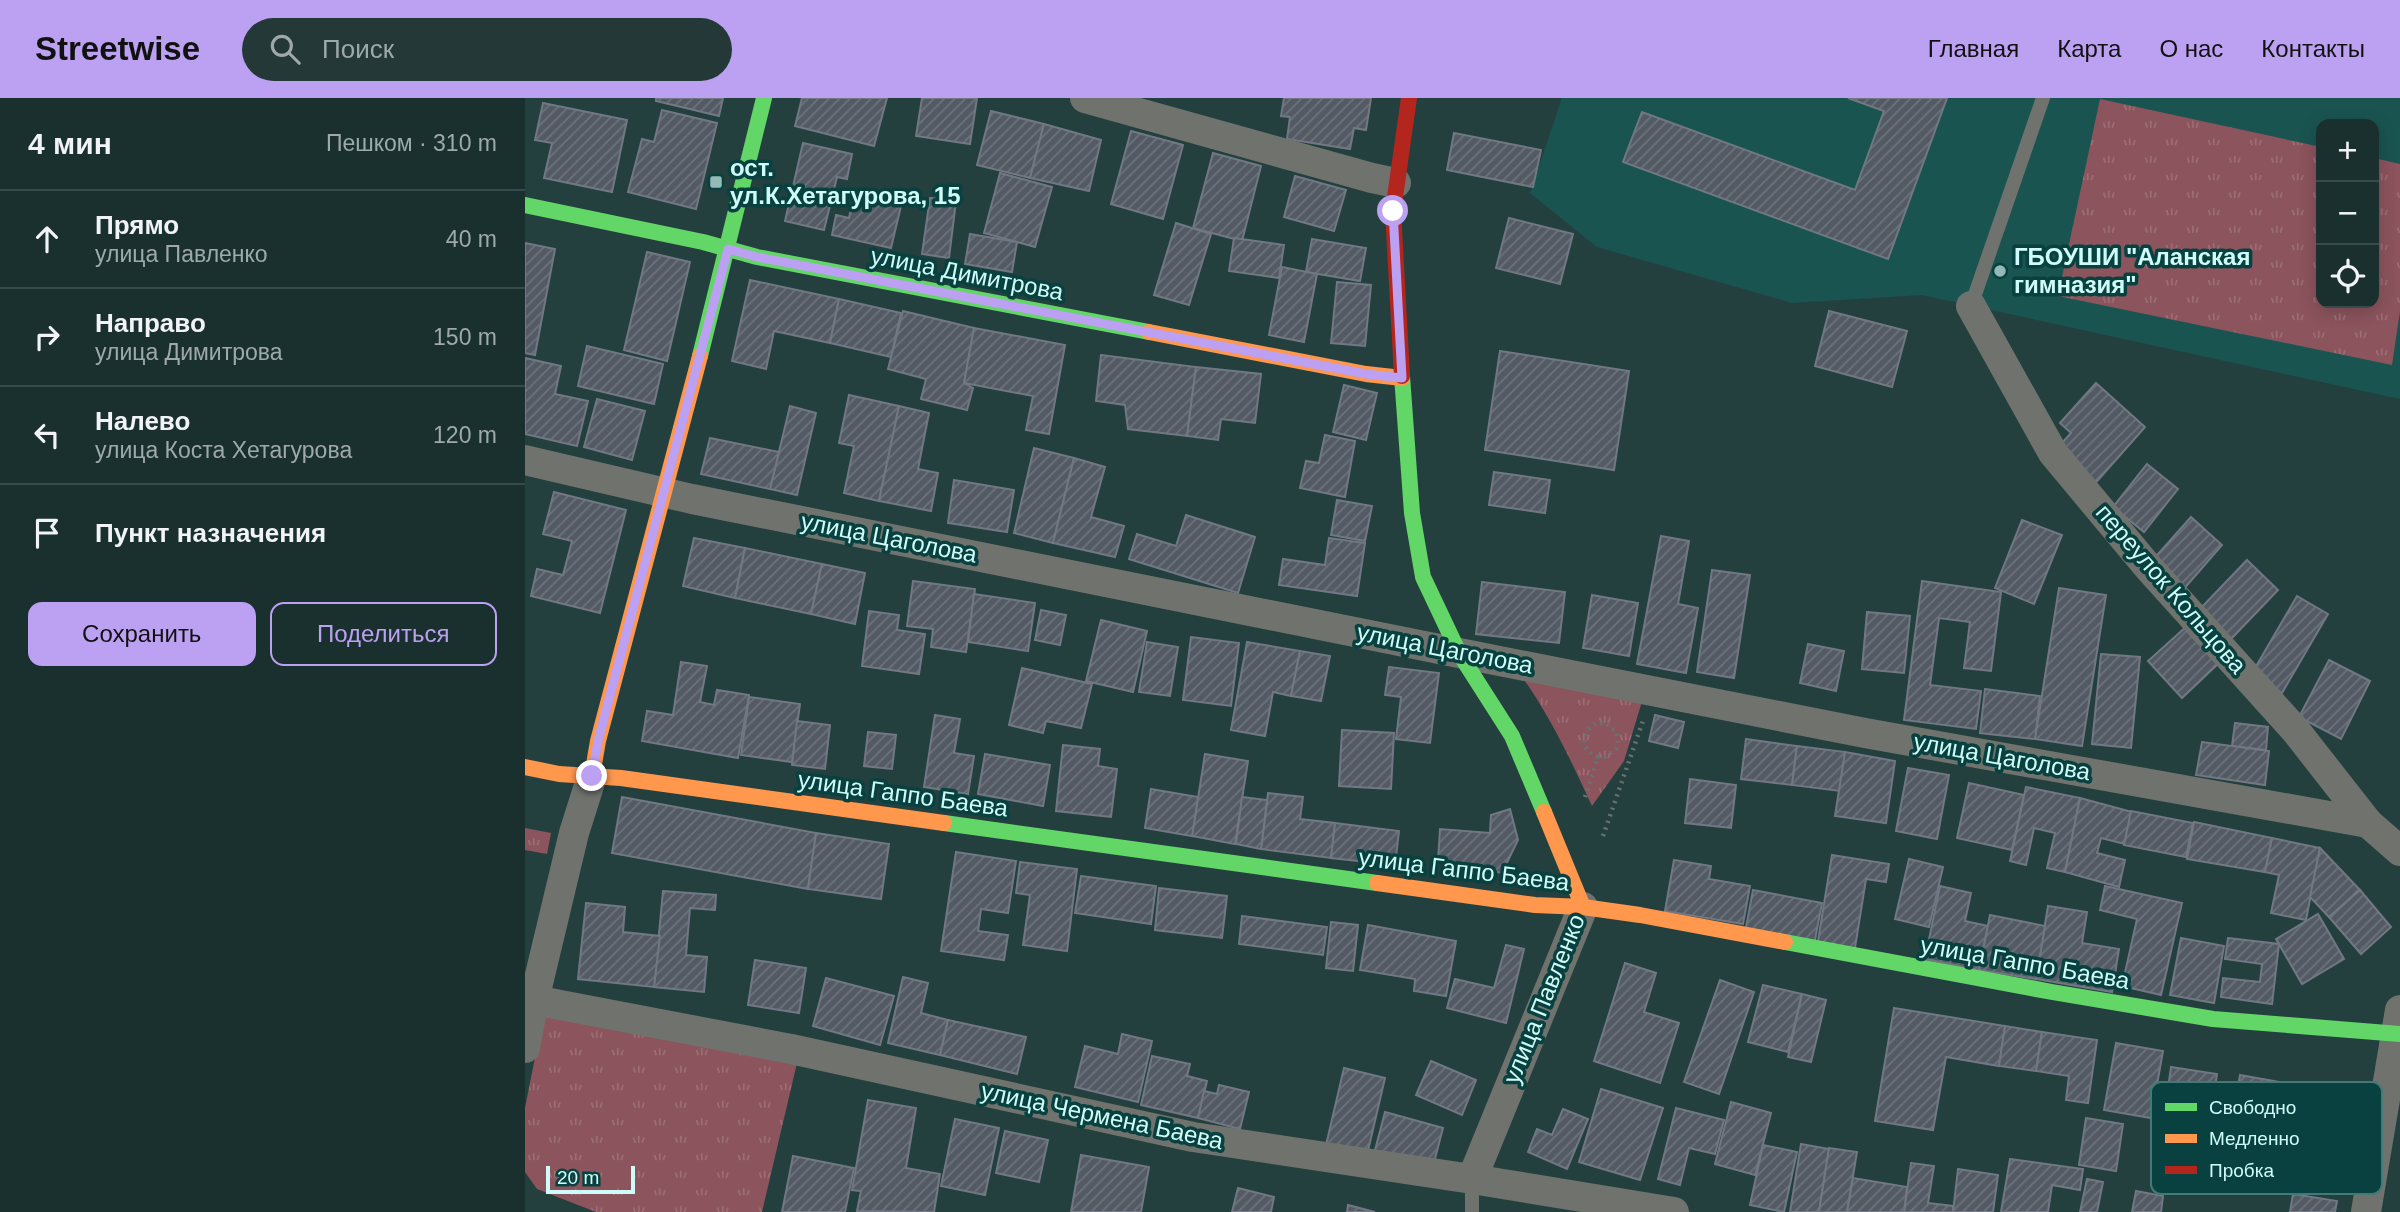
<!DOCTYPE html>
<html lang="ru">
<meta charset="utf-8">
<style>
body{margin:0;font-family:Helvetica,sans-serif;background:#233837;color:#f1f3f6}
.controls{position:absolute;right:21px;top:21px;display:grid;overflow:hidden;border-radius:14px;box-shadow:0 4px 18px #0003}
.controls button{width:63px;height:63px;display:grid;place-items:center;padding:0;border:0;border-bottom:2px solid #384b4b;background:#1a302f;color:#f1f3f6;font:35px sans-serif}
.scale{position:absolute;left:21px;bottom:18px;width:89px;box-sizing:border-box;padding-left:7px;border:4px solid #cffcf8;border-top:0;font-size:19px;line-height:24px;white-space:nowrap;color:#cffcf8;-webkit-text-stroke:5px #08413f;paint-order:stroke}
.stop{position:absolute;width:21px;height:21px;margin:-16px;border:5px solid #bca0f2;border-radius:50%;background:#fff}
.stop.end{background:#bca0f2;border-color:#fff;box-shadow:0 2px 7px #0008}
.list{margin:0;padding:0;list-style:none}
h2{display:flex;justify-content:space-between;align-items:center;height:91px;margin:0;padding:0 28px;font-size:30px}
h2 small{font-size:23px;font-weight:400;color:#9fa9aa}
.list li{display:grid;grid-template-columns:46px 1fr auto;gap:21px;align-items:center;box-sizing:border-box;height:98px;padding:0 28px;border-top:2px solid #384b4b}
.list b{display:block;font-size:26px;white-space:nowrap}
.list p{margin:0;font-size:23px;white-space:nowrap;color:#9fa9aa}
.list em{font-size:23px;font-style:normal;color:#9fa9aa}
.actions{display:flex;gap:14px;padding:21px 28px}
.actions a{flex:1;padding:16px 0;border:2px solid #bca0f2;border-radius:14px;text-align:center;font-size:24px;color:#bca0f2}
.actions .main{background:#bca0f2;color:#111}
.icon{flex:none;width:38px;height:38px;fill:none;stroke:currentColor;stroke-width:2;stroke-linecap:round;stroke-linejoin:round}
.map{position:relative;flex:none;width:1875px;height:1114px;overflow:hidden}
header{display:flex;align-items:center;gap:42px;box-sizing:border-box;height:98px;padding:0 35px;background:#bca0f2;color:#111}
header strong{font-size:33px}
nav{display:flex;gap:38px;margin-inline-start:auto;font-size:24px}
.search{width:490px;height:63px;background:#233837;display:flex;align-items:center;gap:18px;box-sizing:border-box;padding:0 24px;border-radius:38px;color:#9fa9aa;font-size:26px}
main{display:flex}
aside{flex:1;background:#1a302f}
.map>svg:first-child{display:block}
.built{fill:#1a5451;fill-rule:evenodd}
.grass{fill:url(#grass-tufts)}
.building{fill:url(#building-hatch);stroke:#717883;stroke-width:2}
.lines{fill:none;stroke-linecap:round;stroke-linejoin:round}
.path{stroke:#69736f;stroke-width:4.5;stroke-dasharray:2 5;stroke-linecap:butt}
.lane{stroke:#70736d;stroke-width:14}
.street{stroke:#70736d;stroke-width:30}
.fast{stroke:#63d668;stroke-width:16}
.slow{stroke:#ff974d;stroke-width:16}
.jam{stroke:#b3261e;stroke-width:16}
.route{stroke:#bca0f2;stroke-width:9}
.poi-dot{fill:#93bab7;stroke:#08413f;stroke-width:2.5}
.labels{text-anchor:middle;stroke-width:7;stroke-linejoin:round;paint-order:stroke}
.poi-label{font-size:24px;font-weight:bold;fill:#cffcf8;stroke:#08413f;text-anchor:start}
.street-label{font-size:24px;fill:#cffcf8;stroke:#08413f}
.key{fill:#08413f;stroke:#447976;stroke-width:2}
.key-label{font-size:19px;fill:#cffcf8}
</style>
<header>
<strong>Streetwise</strong>
<div class="search"><svg class="icon" aria-label="search" viewBox="0 0 24 24"><circle cx="10" cy="10" r="6"/><path d="M15 15l6 6"/></svg>Поиск</div>
<nav><a>Главная</a><a>Карта</a><a>О нас</a><a>Контакты</a></nav>
</header>
<main>
<aside>
<h2>4 мин<small>Пешком · 310 m</small></h2>
<ul class="list">
<li><svg class="icon" aria-label="ahead" viewBox="0 0 24 24"><path d="M12 20V5M6 11l6-6 6 6"/></svg><div><b>Прямо</b><p>улица Павленко</p></div><em>40 m</em></li>
<li><svg class="icon" aria-label="right" viewBox="0 0 24 24"><path d="M7 20v-9h11M14 6l5 5-5 5"/></svg><div><b>Направо</b><p>улица Димитрова</p></div><em>150 m</em></li>
<li><svg class="icon" aria-label="left" viewBox="0 0 24 24"><path d="M17 20v-9H6M10 6l-5 5 5 5"/></svg><div><b>Налево</b><p>улица Коста Хетагурова</p></div><em>120 m</em></li>
<li><svg class="icon" aria-label="arrive" viewBox="0 0 24 24"><path d="M6 21V4h12l-3 4 3 4H6"/></svg><div><b>Пункт назначения</b></div></li>
</ul>
<div class="actions"><a class="main">Сохранить</a><a>Поделиться</a></div>
</aside>
<div class="map">
<svg width="1875" height="1114" viewBox="0 0 1875 1114">
<defs>
<pattern id="grass-tufts" width="24" height="20" patternUnits="userSpaceOnUse" patternTransform="scale(1.75)"><rect width="24" height="20" fill="#8c545d"/><path d="M3 7l-1-3M5 7V3M7 7l1-3M15 17l-1-3M17 17v-4M19 17l1-3" fill="none" stroke="#9b6e75"/></pattern>
<pattern id="building-hatch" width="6" height="6" patternUnits="userSpaceOnUse" patternTransform="scale(1.75)"><rect width="6" height="6" fill="#535a64"/><path d="M-1 1l2-2M0 6l6-6M5 7l2-2" fill="none" stroke="#6b737b"/></pattern>
</defs>
<rect width="100%" height="100%" fill="#23403f"/>
<path class="built" d="M1037 0H1875V301L1397 197 1267 205 1072 149 1005 95ZM1796 26H1849V205H1796Z"/>
<g class="grass">
<polygon points="1575,1 1796,49 1796,205 1849,205 1849,60 1875,66 1875,213 1867,267 1533,198"/>
<path d="M986 564 1118 600 1099 663 1067 708C1044 658 1020 607 986 564Z"/>
<polygon points="0,730 26,735 22,756 0,752"/>
<polygon points="19,914 272,965 237,1114 71,1114 12,1091 0,1074 0,1010"/>
</g>
<g class="building">
<polygon points="131,0 198,0 194,18 131,3"/>
<polygon points="277,0 362,0 349,48 270,28"/>
<polygon points="397,0 452,0 445,46 391,38"/>
<polygon points="759,0 846,0 841,32 829,30 825,51 762,41 765,19 756,18"/>
<polygon points="1323,0 1422,0 1363,161 1098,64 1117,14 1330,92 1359,13"/>
<polygon points="18,5 102,22 87,94 19,80 27,45 10,42"/>
<polygon points="137,12 192,25 171,111 103,94 117,41 129,44"/>
<polygon points="466,13 519,26 505,80 452,67"/>
<polygon points="519,26 576,42 564,93 505,80"/>
<polygon points="606,33 658,47 638,121 586,106"/>
<polygon points="929,35 1016,52 1008,89 922,72"/>
<polygon points="278,45 327,56 322,81 312,79 299,132 260,123"/>
<polygon points="688,55 736,68 717,143 668,130"/>
<polygon points="475,75 527,89 510,149 459,135"/>
<polygon points="770,78 821,92 809,133 759,119"/>
<polygon points="329,97 376,108 366,150 307,137 311,117 324,120"/>
<polygon points="405,100 431,103 424,160 397,156"/>
<polygon points="984,120 1048,136 1035,186 971,170"/>
<polygon points="651,125 686,136 664,207 629,197"/>
<polygon points="445,136 492,144 487,174 440,166"/>
<polygon points="709,140 759,147 754,180 704,173"/>
<polygon points="787,141 841,150 835,183 781,174"/>
<polygon points="0,145 30,151 10,257 0,255"/>
<polygon points="122,154 165,164 142,263 99,252"/>
<polygon points="757,169 792,176 779,244 744,237"/>
<polygon points="225,182 314,201 305,245 249,233 241,271 207,263"/>
<polygon points="812,184 846,187 840,248 806,245"/>
<polygon points="314,201 376,215 366,259 305,245"/>
<polygon points="378,213 449,230 439,285 448,290 442,312 396,301 401,281 363,271"/>
<polygon points="1304,213 1382,233 1367,289 1290,268"/>
<polygon points="449,230 540,247 524,336 501,332 508,298 439,285"/>
<polygon points="62,248 138,266 129,306 53,288"/>
<polygon points="975,253 1104,273 1089,372 960,352"/>
<polygon points="576,257 671,269 662,338 603,331 600,307 571,303"/>
<polygon points="0,260 36,268 30,296 63,303 52,348 0,336"/>
<polygon points="671,269 736,276 730,325 696,321 693,342 662,338"/>
<polygon points="1571,285 1620,329 1566,390 1528,355 1546,335 1535,325"/>
<polygon points="819,287 852,295 841,342 808,334"/>
<polygon points="324,297 374,308 354,403 319,395 329,348 314,345"/>
<polygon points="72,301 120,313 107,362 59,349"/>
<polygon points="265,308 291,315 272,397 245,391"/>
<polygon points="374,308 404,315 393,371 413,375 406,413 354,403"/>
<polygon points="800,337 830,343 820,399 775,390 781,363 794,365"/>
<polygon points="185,340 254,354 245,391 176,376"/>
<polygon points="509,350 549,360 528,445 489,435"/>
<polygon points="549,360 580,369 566,419 599,428 590,459 528,445"/>
<polygon points="1622,366 1653,391 1619,434 1588,409"/>
<polygon points="969,374 1025,382 1020,415 964,407"/>
<polygon points="429,382 489,392 482,434 423,425"/>
<polygon points="29,394 101,412 75,515 6,498 12,471 38,477 47,443 18,436"/>
<polygon points="812,402 847,408 840,443 806,437"/>
<polygon points="661,417 730,439 713,495 604,461 612,436 651,448"/>
<polygon points="1666,419 1697,447 1657,493 1626,464"/>
<polygon points="1497,422 1537,437 1509,506 1470,490"/>
<polygon points="1136,438 1164,443 1153,506 1173,510 1161,575 1112,566"/>
<polygon points="169,440 220,450 210,500 158,488"/>
<polygon points="804,440 840,445 832,498 754,487 758,461 800,467"/>
<polygon points="220,450 297,466 286,516 210,500"/>
<polygon points="1722,462 1753,492 1705,542 1674,512"/>
<polygon points="297,466 340,475 330,526 286,516"/>
<polygon points="1187,472 1225,477 1209,580 1172,574"/>
<polygon points="388,483 450,491 441,554 406,549 408,531 382,528"/>
<polygon points="1397,483 1476,494 1466,573 1439,570 1445,524 1414,520 1405,587 1456,593 1451,631 1379,622"/>
<polygon points="957,484 1040,494 1034,545 951,536"/>
<polygon points="1534,490 1581,497 1557,648 1510,641"/>
<polygon points="449,496 510,505 503,553 443,544"/>
<polygon points="1067,497 1113,505 1104,558 1058,550"/>
<polygon points="1772,498 1803,516 1757,595 1726,577"/>
<polygon points="516,512 541,517 535,547 510,542"/>
<polygon points="344,513 374,517 372,532 400,536 394,576 337,568"/>
<polygon points="1342,514 1385,518 1379,575 1337,571"/>
<polygon points="576,522 622,533 608,594 561,583"/>
<polygon points="1662,528 1695,564 1657,600 1623,563"/>
<polygon points="666,539 714,545 706,608 658,602"/>
<polygon points="622,544 653,549 645,598 614,594"/>
<polygon points="722,544 775,553 766,598 748,594 740,638 706,632"/>
<polygon points="1283,546 1319,553 1311,593 1275,585"/>
<polygon points="775,553 805,558 796,603 766,598"/>
<polygon points="1576,556 1615,559 1606,650 1567,646"/>
<polygon points="1804,562 1845,583 1816,641 1774,619"/>
<polygon points="156,564 182,568 175,604 189,607 192,592 224,597 213,660 117,643 122,613 148,617"/>
<polygon points="864,569 914,575 905,645 871,641 876,599 860,597"/>
<polygon points="497,570 567,586 556,630 521,623 518,635 484,627"/>
<polygon points="1460,591 1515,598 1510,641 1455,635"/>
<polygon points="224,599 275,606 267,664 216,657"/>
<polygon points="410,617 435,621 429,655 449,658 443,696 399,689"/>
<polygon points="1130,617 1159,624 1153,650 1124,643"/>
<polygon points="272,623 305,627 300,671 267,667"/>
<polygon points="1710,625 1743,629 1741,652 1707,648"/>
<polygon points="817,632 869,635 866,691 814,688"/>
<polygon points="343,634 371,637 367,671 339,668"/>
<polygon points="1221,641 1272,648 1267,687 1216,681"/>
<polygon points="1677,644 1744,653 1740,687 1671,677"/>
<polygon points="538,647 575,651 573,668 592,671 586,719 531,713"/>
<polygon points="1272,648 1320,654 1315,693 1267,687"/>
<polygon points="1320,654 1370,663 1361,725 1310,718"/>
<polygon points="460,656 525,667 518,708 453,696"/>
<polygon points="680,656 723,663 710,746 667,738"/>
<polygon points="1383,670 1424,677 1412,741 1371,733"/>
<polygon points="1165,681 1211,687 1206,730 1160,725"/>
<polygon points="1444,685 1499,697 1487,752 1432,740"/>
<polygon points="1501,689 1555,700 1540,774 1522,770 1530,735 1509,730 1501,767 1485,763"/>
<polygon points="626,691 673,699 667,738 620,730"/>
<polygon points="743,695 778,699 775,721 810,725 806,760 736,751"/>
<polygon points="97,699 291,735 283,791 87,755"/>
<polygon points="717,699 742,702 736,751 711,746"/>
<polygon points="1555,700 1607,714 1600,746 1576,740 1572,755 1600,762 1594,789 1540,774"/>
<polygon points="985,711 993,742 977,775 913,763 915,731 965,735 966,717"/>
<polygon points="1606,713 1668,725 1661,759 1599,747"/>
<polygon points="1669,724 1747,740 1740,774 1662,761"/>
<polygon points="810,725 874,733 870,767 806,760"/>
<polygon points="291,735 364,746 356,801 283,791"/>
<polygon points="1747,740 1795,750 1781,822 1746,815 1754,777 1740,774"/>
<polygon points="1795,750 1835,792 1804,819 1785,799"/>
<polygon points="431,754 491,763 483,815 456,811 453,833 483,837 479,862 416,853"/>
<polygon points="1307,757 1364,766 1361,784 1341,781 1329,856 1292,849"/>
<polygon points="1384,761 1418,769 1404,829 1370,821"/>
<polygon points="1149,762 1186,768 1184,781 1225,788 1218,826 1140,813"/>
<polygon points="495,764 552,771 542,853 498,847 505,797 491,795"/>
<polygon points="556,778 631,788 626,826 550,815"/>
<polygon points="1415,788 1446,795 1440,823 1463,828 1454,872 1400,861"/>
<polygon points="1580,788 1657,805 1636,897 1597,888 1612,821 1575,812"/>
<polygon points="634,790 702,798 697,840 630,832"/>
<polygon points="1228,792 1297,805 1289,847 1220,835"/>
<polygon points="1835,792 1866,829 1836,856 1804,819"/>
<polygon points="138,793 191,797 190,812 165,810 161,857 182,859 179,894 129,889"/>
<polygon points="61,805 100,809 98,834 135,838 129,889 53,881"/>
<polygon points="1523,808 1562,814 1557,845 1594,851 1587,894 1511,881"/>
<polygon points="1793,816 1819,861 1777,886 1751,841"/>
<polygon points="1465,817 1520,828 1511,881 1454,872"/>
<polygon points="717,818 802,829 798,857 714,846"/>
<polygon points="806,824 833,827 828,873 801,870"/>
<polygon points="843,827 931,843 921,898 889,893 890,881 835,872"/>
<polygon points="1656,840 1699,848 1689,905 1645,897"/>
<polygon points="1703,840 1754,846 1747,906 1696,899 1698,880 1735,884 1737,866 1700,861"/>
<polygon points="981,847 999,851 981,925 922,910 930,881 969,890"/>
<polygon points="230,862 281,870 274,915 223,907"/>
<polygon points="1100,865 1131,875 1119,914 1154,925 1135,985 1069,963"/>
<polygon points="378,879 403,885 396,915 423,922 415,957 363,945"/>
<polygon points="301,880 369,898 355,947 288,928"/>
<polygon points="1195,882 1229,894 1194,996 1159,984"/>
<polygon points="1238,887 1277,896 1263,954 1223,944"/>
<polygon points="1277,896 1301,902 1286,964 1263,959"/>
<polygon points="1369,910 1480,928 1474,968 1421,959 1408,1032 1350,1023"/>
<polygon points="423,922 501,939 492,976 415,957"/>
<polygon points="1480,928 1517,934 1511,973 1474,968"/>
<polygon points="1517,934 1572,942 1563,1005 1541,1002 1544,978 1511,973"/>
<polygon points="597,936 627,943 613,1004 550,989 560,948 593,956"/>
<polygon points="1591,945 1638,953 1626,1020 1579,1012"/>
<polygon points="627,958 665,966 662,978 682,983 673,1020 616,1007"/>
<polygon points="906,963 951,982 937,1017 891,997"/>
<polygon points="1646,969 1692,976 1685,1020 1640,1012"/>
<polygon points="819,970 860,980 842,1057 801,1047"/>
<polygon points="1715,977 1760,985 1753,1028 1708,1021"/>
<polygon points="694,987 724,994 715,1031 673,1020 679,993 692,996"/>
<polygon points="1076,991 1138,1010 1115,1082 1054,1064"/>
<polygon points="343,1002 391,1010 381,1070 415,1076 409,1114 332,1113 336,1093 327,1092"/>
<polygon points="1206,1004 1246,1015 1230,1077 1190,1066"/>
<polygon points="1151,1010 1199,1022 1190,1056 1164,1050 1155,1087 1133,1081"/>
<polygon points="1038,1011 1063,1021 1042,1071 1003,1054 1012,1031 1027,1037"/>
<polygon points="860,1014 918,1030 907,1072 849,1056"/>
<polygon points="1561,1020 1598,1026 1591,1073 1554,1067"/>
<polygon points="430,1021 474,1030 460,1097 416,1088"/>
<polygon points="480,1033 523,1042 514,1084 471,1075"/>
<polygon points="1276,1046 1304,1051 1294,1114 1265,1114"/>
<polygon points="1238,1047 1272,1054 1259,1114 1225,1107"/>
<polygon points="1304,1050 1332,1054 1322,1114 1294,1114"/>
<polygon points="556,1057 624,1069 616,1114 546,1114"/>
<polygon points="268,1058 329,1070 320,1114 257,1114"/>
<polygon points="1485,1061 1558,1071 1555,1092 1527,1087 1523,1114 1476,1114"/>
<polygon points="1386,1065 1409,1068 1403,1105 1428,1108 1428,1114 1379,1114"/>
<polygon points="1433,1071 1473,1077 1468,1114 1428,1114"/>
<polygon points="1328,1080 1382,1089 1379,1114 1322,1114"/>
<polygon points="1562,1081 1578,1084 1572,1114 1555,1114"/>
<polygon points="713,1090 749,1099 746,1114 707,1114"/>
<polygon points="1611,1093 1638,1098 1636,1114 1607,1114"/>
<polygon points="1768,1096 1812,1103 1810,1114 1765,1114"/>
<polygon points="823,1107 850,1114 822,1114"/>
</g>
<g class="lines">
<g class="path">
<path d="M1060 699 1073 659C1054 651 1056 636 1071 625H1081L1091 634 1093 642 1091 651 1080 659H1073"/>
<polyline points="1078,738 1119,620"/>
</g>
<g class="lane">
<polyline points="1446,208 1518,0"/>
<polyline points="947,1114 947,1081"/>
</g>
<g class="street">
<polyline points="560,0 847,80 871,85"/>
<polyline points="1446,208 1528,355 1623,469 1771,633 1843,725 1875,753"/>
<polyline points="0,362 167,401 934,555 1340,635 1843,725"/>
<polyline points="9,902 266,951 668,1039 947,1081 1149,1114"/>
<polyline points="0,950 9,902 49,735 67,678"/>
<polyline points="947,1081 1058,809"/>
<polyline points="1841,1114 1875,912"/>
</g>
<g class="fast">
<polyline points="0,107 178,144 232,159 624,234"/>
<polyline points="175,258 239,0"/>
<polyline points="877,278 887,415 898,479 934,555 987,638 1019,714"/>
<polyline points="419,725 852,785"/>
<polyline points="1260,844 1527,894 1688,921 1875,936"/>
</g>
<g class="slow">
<polyline points="624,234 841,276 877,280"/>
<polyline points="0,669 34,676 96,680 419,725"/>
<polyline points="67,678 73,643 175,258"/>
<polyline points="1019,714 1058,809"/>
<polyline points="852,785 1010,807 1058,809 1115,817 1260,844"/>
</g>
<polyline class="jam" points="877,278 868,113 884,0"/>
</g>
<g class="lines">
<polyline class="route" points="67,678 73,643 203,151 232,159 841,276 877,280 868,113"/>
</g>
<g class="poi-dot">
<rect x="184" y="77" width="14" height="14" rx="3.5"/>
<circle cx="1475" cy="173" r="7"/>
</g>
<g class="labels">
<g class="poi-label">
<text x="205" y="78">ост.<tspan x="205" dy="28">ул.К.Хетагурова, 15</tspan></text>
<text x="1489" y="167">ГБОУШИ "Аланская<tspan x="1489" dy="28">гимназия"</tspan></text>
</g>
<g class="street-label">
<text transform="translate(442 176) rotate(11)" y="8">улица Димитрова</text>
<text transform="translate(364 440) rotate(11)" y="8">улица Цаголова</text>
<text transform="translate(1646 491) rotate(49)" y="8">переулок Кольцова</text>
<text transform="translate(920 551) rotate(11)" y="8">улица Цаголова</text>
<text transform="translate(1477 659) rotate(10)" y="8">улица Цаголова</text>
<text transform="translate(378 696) rotate(8)" y="8">улица Гаппо Баева</text>
<text transform="translate(939 772) rotate(7)" y="8">улица Гаппо Баева</text>
<text transform="translate(1500 865) rotate(10)" y="8">улица Гаппо Баева</text>
<text transform="translate(1019 901) rotate(-68)" y="8">улица Павленко</text>
<text transform="translate(577 1018) rotate(12)" y="8">улица Чермена Баева</text>
</g>
</g>
<rect x="1626" y="984" width="231" height="112" rx="10" class="key"/>
<rect x="1640" y="1005" width="32" height="8" fill="#63d668"/>
<rect x="1640" y="1036" width="32" height="9" fill="#ff974d"/>
<rect x="1640" y="1068" width="32" height="8" fill="#b3261e"/>
<g class="key-label">
<text x="1684" y="1016">Свободно</text>
<text x="1684" y="1047">Медленно</text>
<text x="1684" y="1079">Пробка</text>
</g>
</svg>
<div class="controls">
<button>+</button>
<button>−</button>
<button><svg class="icon" aria-label="locate" viewBox="0 0 24 24"><circle cx="12" cy="12" r="6"/><path d="M12 2v4M12 18v4M2 12h4M18 12h4"/></svg></button>
</div>
<div class="scale">20 m</div>
<div class="stop" style="left:868px;top:113px"></div>
<div class="stop end" style="left:67px;top:678px"></div>
</div>
</main>
